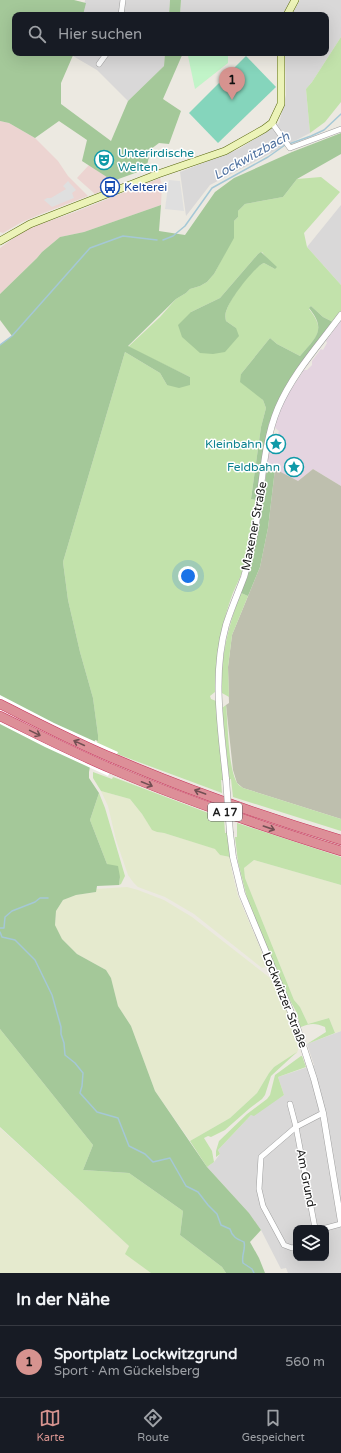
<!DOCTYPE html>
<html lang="de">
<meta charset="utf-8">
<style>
body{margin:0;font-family:"Varela Round",sans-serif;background:#242831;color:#f1f3f6}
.controls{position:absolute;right:12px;bottom:12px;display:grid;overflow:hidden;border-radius:8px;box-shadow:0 4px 16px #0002}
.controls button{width:36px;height:36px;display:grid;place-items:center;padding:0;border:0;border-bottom:1px solid #363941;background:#171b24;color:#f1f3f6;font:20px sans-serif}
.you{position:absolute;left:188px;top:576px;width:14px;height:14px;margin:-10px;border:3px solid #fff;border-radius:50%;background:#1a73e8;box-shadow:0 0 0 6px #1a73e833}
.badge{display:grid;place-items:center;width:26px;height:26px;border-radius:50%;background:#d6938f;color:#111;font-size:13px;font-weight:700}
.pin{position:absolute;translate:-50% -33px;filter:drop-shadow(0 1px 2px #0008)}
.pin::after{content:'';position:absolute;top:21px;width:14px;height:12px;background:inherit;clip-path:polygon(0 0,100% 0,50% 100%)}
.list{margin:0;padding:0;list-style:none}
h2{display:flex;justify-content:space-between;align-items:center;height:52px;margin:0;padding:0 16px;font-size:17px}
h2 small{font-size:13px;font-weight:400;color:#9ea1a6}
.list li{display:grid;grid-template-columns:26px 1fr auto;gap:12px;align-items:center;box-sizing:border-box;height:72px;padding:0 16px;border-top:1px solid #363941}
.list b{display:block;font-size:15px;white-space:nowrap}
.list p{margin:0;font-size:13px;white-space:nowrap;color:#9ea1a6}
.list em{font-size:13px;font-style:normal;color:#9ea1a6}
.icon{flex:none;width:22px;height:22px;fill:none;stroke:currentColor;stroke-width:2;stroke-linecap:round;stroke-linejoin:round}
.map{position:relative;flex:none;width:341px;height:1273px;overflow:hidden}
.search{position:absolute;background:#171b24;box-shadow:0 4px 16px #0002;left:12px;right:12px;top:12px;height:44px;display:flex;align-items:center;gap:10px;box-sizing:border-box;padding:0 14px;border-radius:8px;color:#9ea1a6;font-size:15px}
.sheet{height:124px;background:#171b24}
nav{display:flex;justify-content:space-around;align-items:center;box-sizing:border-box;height:56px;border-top:1px solid #363941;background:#171b24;font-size:11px;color:#9ea1a6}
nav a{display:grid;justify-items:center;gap:2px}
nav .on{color:#d6938f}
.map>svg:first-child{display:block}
.residential{fill:#d9d8d8;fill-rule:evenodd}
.commercial{fill:#ecd4d1}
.industrial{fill:#e4d4e0}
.construction{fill:#bebfae}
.farmland{fill:#e5eace}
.grass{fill:#c2e2ab;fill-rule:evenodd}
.forest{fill:#a4c899}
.park{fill:#c1f4c8}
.pitch{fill:#85d5bc}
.parking{fill:#dfdfdf}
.pier{fill:#fff}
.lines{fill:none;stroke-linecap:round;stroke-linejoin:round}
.stream{stroke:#a5c8d6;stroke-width:1.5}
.minor-casing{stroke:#9f9f9f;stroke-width:6}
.tertiary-casing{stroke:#9f9f9f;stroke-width:7}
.secondary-casing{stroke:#57670e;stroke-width:8}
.motorway-casing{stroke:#c6325a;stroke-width:10}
.minor{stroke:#fff;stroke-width:5}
.tertiary{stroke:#fff;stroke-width:6}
.secondary{stroke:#ecf3b8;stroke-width:7}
.motorway{stroke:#dd8f98;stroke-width:9}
.tertiary-bridge-casing{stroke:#9f9f9f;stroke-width:7;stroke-linecap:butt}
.tertiary-bridge{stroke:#fff;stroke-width:6}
.oneway{stroke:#724f53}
.labels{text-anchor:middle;stroke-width:3;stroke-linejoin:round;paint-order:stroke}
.shield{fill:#fff;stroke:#5f5f5f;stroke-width:1}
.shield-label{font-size:11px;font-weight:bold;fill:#1b1b1b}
.culture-label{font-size:12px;fill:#0d838f;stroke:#fff;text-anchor:end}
.transit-label{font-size:12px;fill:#164399;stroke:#fff;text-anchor:start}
.street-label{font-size:12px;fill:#1b1b1b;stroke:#fff}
.water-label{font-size:13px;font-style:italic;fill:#5173a1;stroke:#fff}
</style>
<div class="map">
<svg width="341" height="1273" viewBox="0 0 341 1273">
<rect width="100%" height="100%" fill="#ece9e1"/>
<g class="residential">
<polygon points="85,0 170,0 169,15 83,15"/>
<polygon points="181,0 291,0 282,15 180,15"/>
<polygon points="300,0 341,0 341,37 312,82 306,89 310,133 210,185 186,216 180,172 239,149 279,123 286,95 285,53 326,53 326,15 292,15"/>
<polygon points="74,53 165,53 164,66 128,101 97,70 73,56"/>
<polygon points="341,205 341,285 307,247"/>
<path d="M341 1031V1273H288L286 1268 281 1269 261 1230 249 1213 207 1167 214 1162 220 1154 218 1150 251 1115 284 1095 278 1077 314 1065 307 1044ZM296 1228H326V1258H296Z"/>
</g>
<g class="commercial">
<polygon points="0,121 9,123 35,138 58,161 68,176 88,196 41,214 22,222 3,233 0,232"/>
<polygon points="89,165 113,181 108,183 106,189 95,194 77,178"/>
<polygon points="160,178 162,185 161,205 84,232 60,237 42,252 37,258 0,294 0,248 19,234 32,227 75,212"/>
</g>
<polygon class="industrial" points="341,320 341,486 313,469 298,481 267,467 270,443 272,441 276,440 279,431 274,427 280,409 287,395 304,370 307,370 312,365 312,361 321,349 323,350 327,343 326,341"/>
<polygon class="construction" points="275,469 298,481 313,469 341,486 341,819 243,788 237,783 233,770 226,705 229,703 228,667 232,635 260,567 268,528"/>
<g class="farmland">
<polygon points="101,791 130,799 142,814 152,829 157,832 164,833 216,849 220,855 230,857 232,872 238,896 264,957 266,967 262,968 194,914 165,897 138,887 133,882 128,875 116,840 108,806"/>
<polygon points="254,860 341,885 341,1031 335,1033 329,1018 308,1024 300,1007 294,1000 245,878 244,868"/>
<polygon points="127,887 138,890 164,900 192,917 274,981 291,1021 299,1047 297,1053 274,1067 269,1073 257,1093 230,1118 190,1141 155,1091 131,1026 118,1006 111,978 106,970 77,954 62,939 55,925 56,911 63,900 76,895 96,892 96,889"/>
<polygon points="0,1128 129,1246 126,1254 151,1273 0,1273"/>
</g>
<g class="grass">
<polygon points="341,37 341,102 325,122 310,133 306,89 312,82"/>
<path d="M321 177 340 192 304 233 307 247 341 285V311L333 322 323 317 311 306 309 309C327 331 316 337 300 356L277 344 270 338 241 374 263 400 266 408 261 427 251 499 256 500C252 524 250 550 242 573 238 582 233 591 230 601 220 631 215 661 215 692L210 696 211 699 216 701 223 780H221L222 793 117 754V752L97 744 98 735 93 698 80 652 68 600 63 562 125 352 160 373 167 385 190 377 128 347 160 317 176 299 186 293 190 289 200 286 207 282 214 274 233 238 234 221 238 217V211L245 204 283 197 297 179ZM262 252 275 269 264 263C253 267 231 297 227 309 225 313 225 317 226 321L236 328 191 312 220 298 258 254Z"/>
<path d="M241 593 248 596 232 635 228 667 229 697 222 693C220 658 228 626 241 593Z"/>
<path d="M226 705C228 725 228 764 236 781 237 784 240 786 243 788L341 819V831L233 797 231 779H229L222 708Z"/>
<polygon points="93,772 112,779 113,777 224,819 225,833 228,833 230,857 220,855 215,849 164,833 157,832 152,830 142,814 130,799 101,791 93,778"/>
<polygon points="99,793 105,808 125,876 121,884 119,885 120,877 107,864 90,820"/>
<path d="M237 823 341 857V885L254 860 244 868 245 878 249 888 294 1000 300 1007 308 1024 329 1018 335 1033 307 1044 326 1032 325 1027C316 1023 310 1023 301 1027L300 1026 297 1013 288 997 248 902 238 862 235 837H237Z"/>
<polygon points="0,1029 93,1145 83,1170 129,1173 183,1211 180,1235 222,1267 226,1273 151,1273 125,1254 129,1246 0,1127"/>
<polygon points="297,1052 271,1076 265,1095 262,1099 250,1108 225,1130 211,1137 208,1136 204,1138 212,1151 214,1162 207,1167 190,1141 230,1118 257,1093 269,1073 274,1067"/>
<polygon points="301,1056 302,1056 306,1067 278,1077 284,1095 254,1116 251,1115 218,1150 220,1154 216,1157 216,1151 219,1141 247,1114 267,1099 270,1095 275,1075"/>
</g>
<g class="forest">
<polygon points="0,0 74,0 86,3 83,15 15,15 15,53 74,53 61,83 61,104 111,141 128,101 164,66 165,53 183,53 163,99 181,111 169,144 159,143 151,149 146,169 113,181 82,161 87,140 59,121 35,138 9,123 0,121"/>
<polygon points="170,0 181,0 180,15 169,15"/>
<polygon points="341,133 341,154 297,179 283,197 245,204 238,211 238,217 234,221 234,238 214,274 207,282 200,286 190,289 186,293 176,299 128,346 190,377 190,385 179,388 167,385 160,373 125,352 63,562 68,600 80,652 93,698 98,735 98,741 95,740 89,772 89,778 99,793 90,820 107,864 118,866 120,877 119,885 97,886 96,892 76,895 63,900 56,911 55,925 62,939 77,954 106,970 111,978 118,1006 131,1026 155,1091 207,1167 249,1213 261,1230 250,1242 259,1258 265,1273 226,1273 222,1267 180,1235 183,1211 129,1173 83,1170 93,1145 0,1029 0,345 12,336 0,320 0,294 37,258 42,252 60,237 84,232 161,205 159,231 185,235 215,192 234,178 292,152"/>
<path d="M261 252 277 267 275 269 264 263C254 267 231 298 227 309 225 313 225 317 226 321L236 328 239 336 225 352 213 354 200 353 182 337 178 325 191 312 220 298 258 254Z"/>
<path d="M311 306 323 317 333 322 277 407 269 423 256 500 251 499 261 427 266 408 263 400 240 382 241 374 270 338 277 344 300 356C316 337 327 330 309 308Z"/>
<path d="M267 467 275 469 268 528 260 567 248 596 241 593C256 552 262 510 267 467Z"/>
</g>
<polygon class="park" points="190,53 228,53 228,63 195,89 188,56"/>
<polygon class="pitch" points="246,56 276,87 218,143 189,113"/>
<g class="parking">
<polygon points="169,180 180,181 184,211 165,209"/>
<polygon points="68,181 76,190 72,193 74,198 52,207 44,200 47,198 51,198 66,189 63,186"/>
</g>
<polygon class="pier" points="0,695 54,723 118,752 108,776 45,747 0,724"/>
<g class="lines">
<g class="stream">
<polyline points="289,144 311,136 324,130 341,114"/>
<polyline points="163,240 173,236 185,226 212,188 268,157 285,145"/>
<polyline points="0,345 12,336 90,248 123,236 157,240"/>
<polyline points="0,928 4,928 5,917 12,911 35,902 40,898 48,898"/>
<path d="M0 932 2 937 15 940 35 960 52 995 61 1027V1034L64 1043 65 1055 75 1063 83 1073 82 1086 80 1093 97 1112 118 1118 129 1146 145 1154 153 1162 170 1158 186 1186 198 1192 208 1205 217 1214 221 1225 230 1229C232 1237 237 1239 244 1242 246 1250 241 1255 243 1263L252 1269 254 1273"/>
</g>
<g class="minor-casing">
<g id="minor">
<polyline points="121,15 123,0"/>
<polyline points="99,64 107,53"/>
<polyline points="272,123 290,148 341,129"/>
<polyline points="290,1104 296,1127 315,1228"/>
<polyline points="326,1228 341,1224"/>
<polyline points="296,1247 292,1248 284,1245 263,1206 259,1189 261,1157 296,1127 323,1113"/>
</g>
</g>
<g class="tertiary-casing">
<g id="tertiary">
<path d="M226 779C221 729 212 675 226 625 231 609 238 593 244 577 248 564 251 549 254 536 262 494 262 446 278 408 293 373 319 345 341 315"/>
<polyline points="230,833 233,857 242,894 297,1027 314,1079 323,1113 341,1222"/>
</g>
</g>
<g class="secondary-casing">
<g id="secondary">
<polyline points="287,15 295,0"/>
<polyline points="0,241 30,224 158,174 225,151 264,129 272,123 281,104 281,53"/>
</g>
</g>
<g class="motorway-casing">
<g id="motorway">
<path d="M0 704C38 723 76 743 115 759 188 790 265 817 341 840"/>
<path d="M0 716C37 734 74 753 112 769 187 801 264 827 341 851"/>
</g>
</g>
<use href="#minor" class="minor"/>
<use href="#tertiary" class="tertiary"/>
<use href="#secondary" class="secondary"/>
<use href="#motorway" class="motorway"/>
<g class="tertiary-bridge-casing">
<polyline id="tertiary-bridge" points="226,779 230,833"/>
</g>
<use href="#tertiary-bridge" class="tertiary-bridge"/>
</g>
<defs><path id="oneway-shaft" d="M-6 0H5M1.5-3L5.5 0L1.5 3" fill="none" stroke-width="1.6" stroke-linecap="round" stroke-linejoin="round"/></defs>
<g class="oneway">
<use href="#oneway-shaft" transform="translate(35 733) rotate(26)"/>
<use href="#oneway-shaft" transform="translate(79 743) rotate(-155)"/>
<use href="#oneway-shaft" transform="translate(147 784) rotate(22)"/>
<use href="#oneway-shaft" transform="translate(200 792) rotate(-160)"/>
<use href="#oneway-shaft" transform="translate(269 828) rotate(19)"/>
</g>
<defs>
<g id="theatre-ring" transform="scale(1)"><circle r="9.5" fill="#fff" stroke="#0f9aa8" stroke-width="1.5"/><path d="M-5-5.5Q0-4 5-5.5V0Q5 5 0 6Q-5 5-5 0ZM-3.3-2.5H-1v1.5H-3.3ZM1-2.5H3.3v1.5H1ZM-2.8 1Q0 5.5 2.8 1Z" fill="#0f9aa8"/></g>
<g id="bus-ring" transform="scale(1)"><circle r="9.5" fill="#fff" stroke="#1a4fb4" stroke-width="1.5"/><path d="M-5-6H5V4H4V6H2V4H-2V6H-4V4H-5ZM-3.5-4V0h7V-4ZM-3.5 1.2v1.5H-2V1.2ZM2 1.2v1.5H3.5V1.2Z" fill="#1a4fb4"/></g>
<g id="sight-ring" transform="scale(1)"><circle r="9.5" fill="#fff" stroke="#0f9aa8" stroke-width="1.5"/><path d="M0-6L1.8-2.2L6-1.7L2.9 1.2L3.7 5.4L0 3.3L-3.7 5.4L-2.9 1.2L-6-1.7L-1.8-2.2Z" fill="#0f9aa8"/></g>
</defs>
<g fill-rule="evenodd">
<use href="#theatre-ring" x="104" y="160"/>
<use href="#bus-ring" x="110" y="187"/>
<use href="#sight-ring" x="276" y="444"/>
<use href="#sight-ring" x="294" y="467"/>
</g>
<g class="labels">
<rect class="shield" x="208" y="803" width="34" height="18" rx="3"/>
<g class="shield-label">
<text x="225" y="816">A 17</text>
</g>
<g class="culture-label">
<text x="118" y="157" text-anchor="start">Unterirdische<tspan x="118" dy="14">Welten</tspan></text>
<text x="262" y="448">Kleinbahn</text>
<text x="280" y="471">Feldbahn</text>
</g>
<g class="transit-label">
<text x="124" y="191">Kelterei</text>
</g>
<g class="street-label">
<text transform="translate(254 526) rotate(-79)" y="4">Maxener Straße</text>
<text transform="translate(285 1000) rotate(68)" y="4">Lockwitzer Straße</text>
<text transform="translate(306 1178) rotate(79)" y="4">Am Grund</text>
</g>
<g class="water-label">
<text transform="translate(251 155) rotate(-29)" y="5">Lockwitzbach</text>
</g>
</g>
</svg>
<div class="controls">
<button><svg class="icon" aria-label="layers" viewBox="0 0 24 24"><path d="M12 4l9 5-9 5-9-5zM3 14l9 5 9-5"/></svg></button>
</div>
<div class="you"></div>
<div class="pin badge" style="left:232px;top:100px">1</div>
<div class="search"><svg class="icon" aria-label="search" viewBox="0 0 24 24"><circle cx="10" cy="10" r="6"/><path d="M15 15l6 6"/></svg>Hier suchen</div>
</div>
<section class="sheet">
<h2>In der Nähe<small></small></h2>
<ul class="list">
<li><span class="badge">1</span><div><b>Sportplatz Lockwitzgrund</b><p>Sport · Am Gückelsberg</p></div><em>560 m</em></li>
</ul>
</section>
<nav>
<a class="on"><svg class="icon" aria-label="map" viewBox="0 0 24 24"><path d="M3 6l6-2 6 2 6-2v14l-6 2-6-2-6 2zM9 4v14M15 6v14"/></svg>Karte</a>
<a><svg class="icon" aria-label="directions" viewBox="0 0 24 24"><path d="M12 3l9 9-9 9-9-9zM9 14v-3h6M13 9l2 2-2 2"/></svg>Route</a>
<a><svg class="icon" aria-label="saved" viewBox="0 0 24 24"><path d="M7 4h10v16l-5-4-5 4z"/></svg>Gespeichert</a>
</nav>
